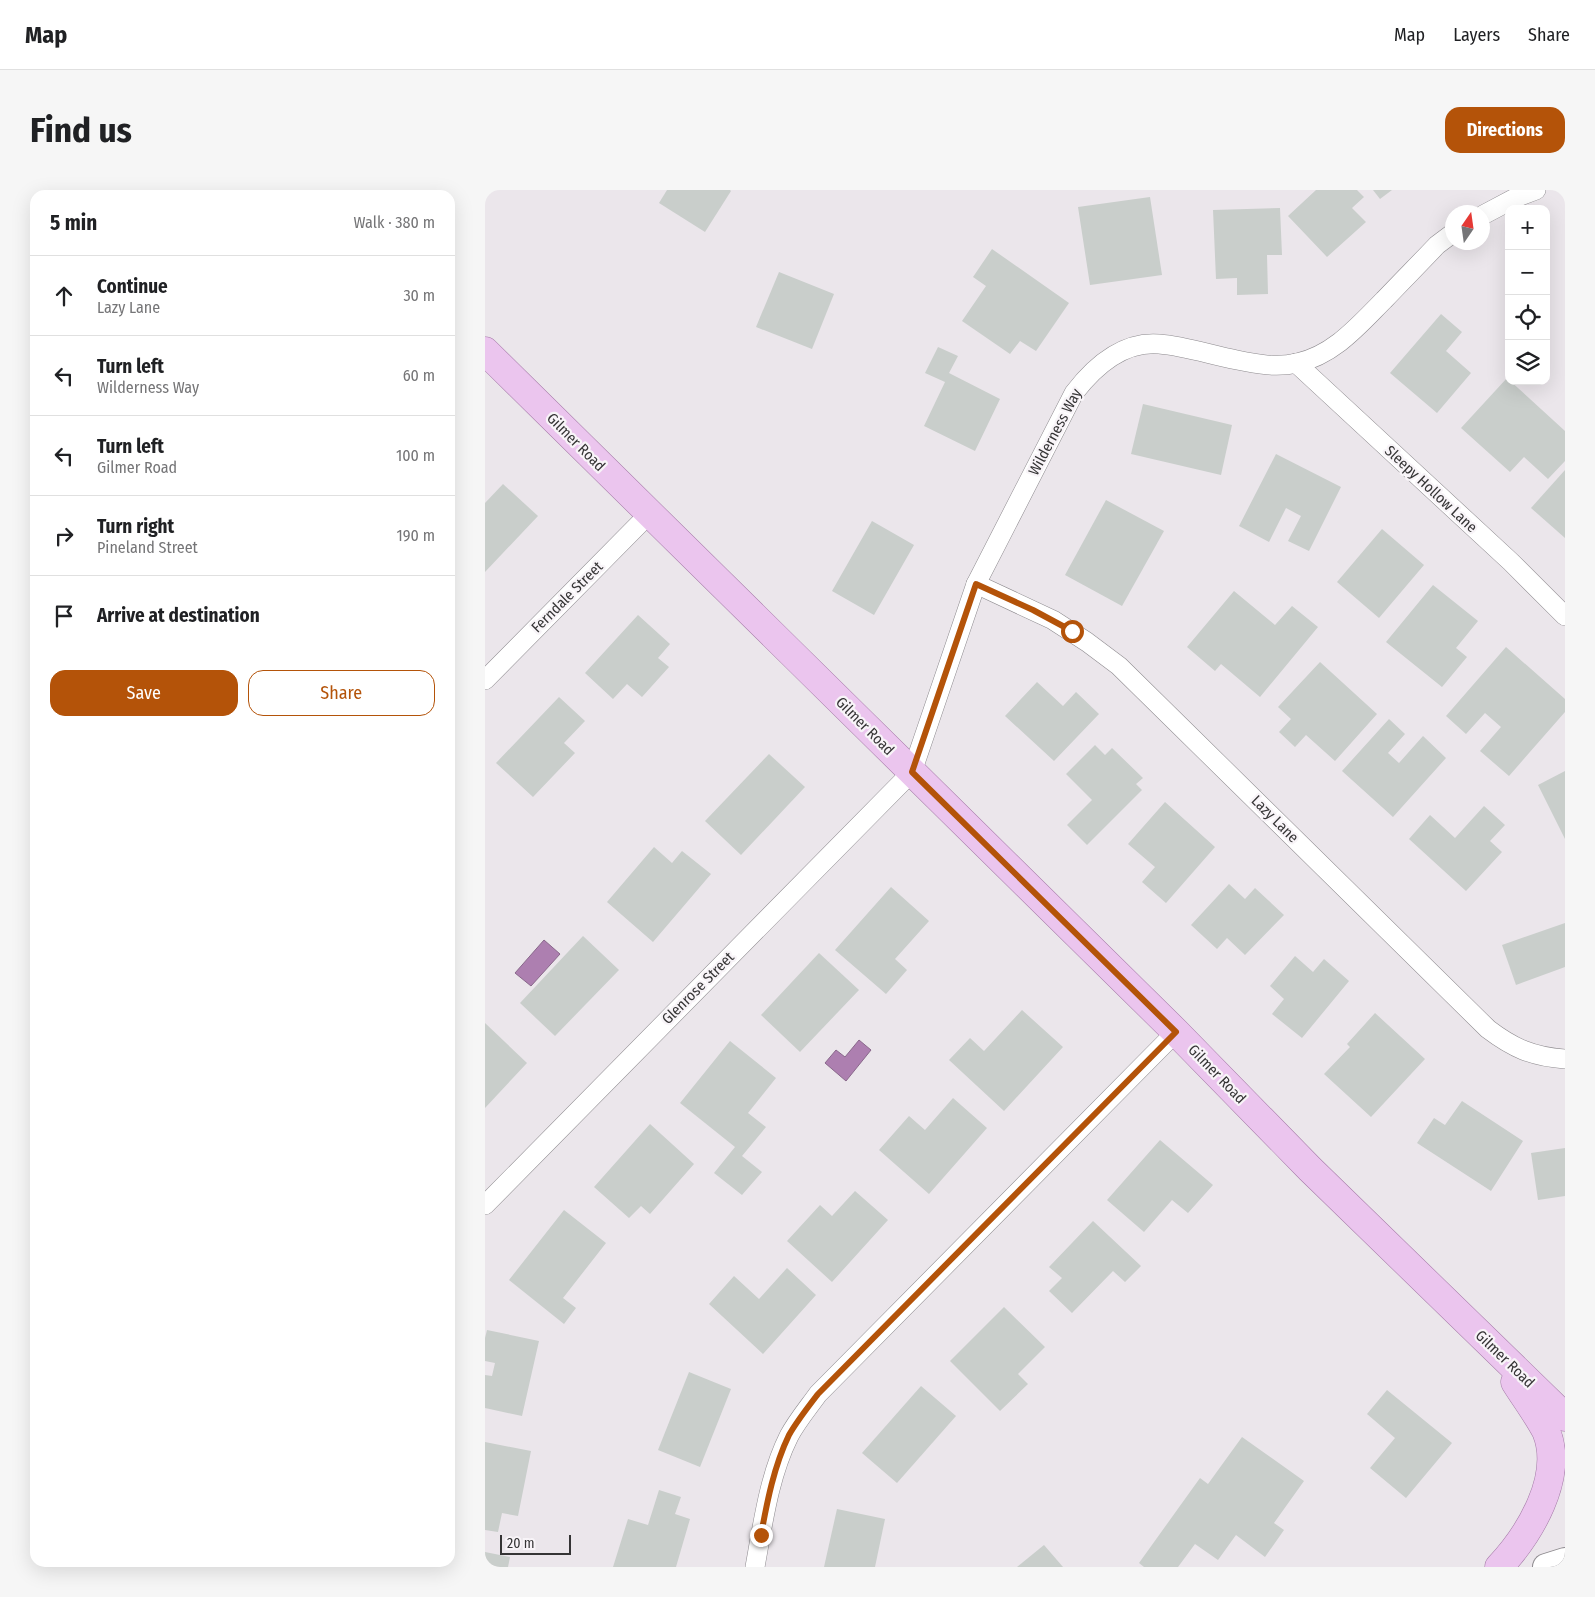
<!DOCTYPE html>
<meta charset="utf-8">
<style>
body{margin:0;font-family:"Fira Sans Condensed",sans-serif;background:#f6f6f6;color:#202124}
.controls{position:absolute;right:15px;top:15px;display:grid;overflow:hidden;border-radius:10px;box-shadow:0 5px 20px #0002}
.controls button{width:45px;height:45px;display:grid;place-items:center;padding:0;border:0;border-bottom:1px solid #e0e0e0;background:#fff;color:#202124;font:25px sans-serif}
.compass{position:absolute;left:960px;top:15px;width:45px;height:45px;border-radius:50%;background:#fff;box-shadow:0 5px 20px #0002;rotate:13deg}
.scale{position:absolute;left:15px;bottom:12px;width:71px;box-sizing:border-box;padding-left:5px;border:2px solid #353435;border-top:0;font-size:14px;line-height:18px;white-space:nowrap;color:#353435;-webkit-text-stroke:4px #f8f4f8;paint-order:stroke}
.stop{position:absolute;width:15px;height:15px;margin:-11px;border:4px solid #b45309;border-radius:50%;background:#fff}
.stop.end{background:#b45309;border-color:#fff;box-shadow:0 1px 5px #0008}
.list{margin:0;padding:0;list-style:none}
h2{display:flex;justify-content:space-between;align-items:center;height:65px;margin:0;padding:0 20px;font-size:21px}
h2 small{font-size:16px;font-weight:400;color:#757577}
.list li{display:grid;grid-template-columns:32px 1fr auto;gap:15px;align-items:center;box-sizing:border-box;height:80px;padding:0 20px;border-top:1px solid #e0e0e0}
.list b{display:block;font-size:19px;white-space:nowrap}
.list p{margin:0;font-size:16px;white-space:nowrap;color:#757577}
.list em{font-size:16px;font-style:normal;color:#757577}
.actions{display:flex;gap:10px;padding:15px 20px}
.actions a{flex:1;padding:11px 0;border:1px solid #b45309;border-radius:15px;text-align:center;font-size:18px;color:#b45309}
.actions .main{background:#b45309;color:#fff}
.icon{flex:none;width:28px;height:28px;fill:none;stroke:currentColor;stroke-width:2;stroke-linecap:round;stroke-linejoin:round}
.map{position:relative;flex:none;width:1080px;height:1377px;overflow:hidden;border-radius:15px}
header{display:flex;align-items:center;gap:30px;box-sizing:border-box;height:70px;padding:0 25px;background:#fff;border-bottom:1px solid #e0e0e0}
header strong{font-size:24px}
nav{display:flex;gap:28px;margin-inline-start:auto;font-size:18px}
.intro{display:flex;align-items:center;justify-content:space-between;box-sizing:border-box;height:120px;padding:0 30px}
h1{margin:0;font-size:35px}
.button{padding:12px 22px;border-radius:15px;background:#b45309;color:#fff;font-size:18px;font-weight:700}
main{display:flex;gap:30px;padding:0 30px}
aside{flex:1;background:#fff;border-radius:15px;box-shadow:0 5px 20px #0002}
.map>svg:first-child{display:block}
.water{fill:#ad7fb0;stroke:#89688b}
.building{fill:#c9cecb}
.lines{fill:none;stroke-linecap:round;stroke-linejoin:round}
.minor-casing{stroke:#8d8a8e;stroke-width:20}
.secondary-casing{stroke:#8d8a8e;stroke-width:28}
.primary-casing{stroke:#a379a6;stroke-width:29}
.minor{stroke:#fff;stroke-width:19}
.secondary{stroke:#fff;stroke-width:26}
.primary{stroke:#ebc5ee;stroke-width:28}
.route{stroke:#b45309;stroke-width:6}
.labels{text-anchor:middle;stroke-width:4.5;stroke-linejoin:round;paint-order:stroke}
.street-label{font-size:15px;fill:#353435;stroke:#f8f4f8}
</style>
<header>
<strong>Map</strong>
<nav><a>Map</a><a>Layers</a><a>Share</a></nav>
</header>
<div class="intro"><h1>Find us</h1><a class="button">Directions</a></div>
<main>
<aside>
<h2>5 min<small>Walk · 380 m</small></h2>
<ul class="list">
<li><svg class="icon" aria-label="ahead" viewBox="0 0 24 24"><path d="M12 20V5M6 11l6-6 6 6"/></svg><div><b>Continue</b><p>Lazy Lane</p></div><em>30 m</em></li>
<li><svg class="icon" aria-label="left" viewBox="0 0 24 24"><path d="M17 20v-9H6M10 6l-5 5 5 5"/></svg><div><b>Turn left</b><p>Wilderness Way</p></div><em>60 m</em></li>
<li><svg class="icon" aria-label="left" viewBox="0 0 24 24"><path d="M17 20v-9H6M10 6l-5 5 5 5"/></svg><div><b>Turn left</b><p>Gilmer Road</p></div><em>100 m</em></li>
<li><svg class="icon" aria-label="right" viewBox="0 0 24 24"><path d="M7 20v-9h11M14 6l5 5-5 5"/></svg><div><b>Turn right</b><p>Pineland Street</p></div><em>190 m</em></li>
<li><svg class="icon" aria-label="arrive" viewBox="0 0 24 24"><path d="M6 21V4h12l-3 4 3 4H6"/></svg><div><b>Arrive at destination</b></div></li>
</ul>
<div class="actions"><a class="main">Save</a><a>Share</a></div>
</aside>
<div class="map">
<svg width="1080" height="1377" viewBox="0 0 1080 1377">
<rect width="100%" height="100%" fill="#ebe6eb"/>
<g class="water">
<polygon points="59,750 75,764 46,796 30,783"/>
<polygon points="374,850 386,860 361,891 340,873 351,860 360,867"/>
</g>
<g class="building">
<polygon points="182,0 245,0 246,1 220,42 174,13"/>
<polygon points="831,0 872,0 879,7 867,18 881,32 842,67 803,26"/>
<polygon points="888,0 907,0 895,9"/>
<polygon points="665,7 677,85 605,95 593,17"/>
<polygon points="795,18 797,65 782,65 783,104 752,105 752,88 731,89 728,20"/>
<polygon points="507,59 584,113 551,161 535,151 525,164 477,131 501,96 488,87"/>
<polygon points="294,82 349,104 327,159 271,137"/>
<polygon points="956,124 977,142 961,161 986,183 952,223 905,183"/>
<polygon points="453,157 473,166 464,183 515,209 490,261 439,236 460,192 440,183"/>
<polygon points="1022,188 1080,241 1080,271 1063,289 1039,267 1025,282 976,238"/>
<polygon points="658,214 747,235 736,285 646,264"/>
<polygon points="791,264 856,297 824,361 803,351 816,326 801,318 784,352 754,336"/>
<polygon points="1080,280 1080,348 1046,318"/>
<polygon points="18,294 53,326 0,382 0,313"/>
<polygon points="621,310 679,341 637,416 580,385"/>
<polygon points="387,331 429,355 389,425 347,401"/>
<polygon points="897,339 939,375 894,428 852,392"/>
<polygon points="948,395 993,431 971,458 982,467 957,497 901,452"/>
<polygon points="749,401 790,435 807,416 833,437 775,507 736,474 730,481 702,457"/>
<polygon points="153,425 185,454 173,468 184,477 157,507 142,494 128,509 100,483"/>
<polygon points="1021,457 1080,509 1080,522 1024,586 995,561 1016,537 1000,523 981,544 961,526"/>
<polygon points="835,472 892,524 850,571 821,545 810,557 794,542 806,529 793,517"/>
<polygon points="552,492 578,516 591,502 614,524 569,571 520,526"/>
<polygon points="74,507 100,531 79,553 90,563 48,607 11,573"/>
<polygon points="904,529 920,544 903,563 914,573 938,546 961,568 908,627 857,581"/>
<polygon points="610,555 620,565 627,558 658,588 651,594 657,600 602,655 582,635 607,610 581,584"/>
<polygon points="284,564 320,597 256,665 220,631"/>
<polygon points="1080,581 1080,649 1053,595"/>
<polygon points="680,612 730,657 681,713 657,692 670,677 643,654"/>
<polygon points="999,616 1020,635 1005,651 1017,662 981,701 924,649 945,625 970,648"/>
<polygon points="169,657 187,673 197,661 226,684 168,752 122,712"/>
<polygon points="744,694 760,709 770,698 799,725 760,765 742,748 732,759 706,735"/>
<polygon points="406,697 444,731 410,769 422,780 401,804 350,760"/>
<polygon points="1080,733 1080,777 1031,795 1017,755"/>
<polygon points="98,746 134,780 70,846 35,813"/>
<polygon points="334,763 374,800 315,862 276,825"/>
<polygon points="810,766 828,782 839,769 864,791 817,848 787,824 799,809 785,796"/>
<polygon points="537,820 578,857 519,921 464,870 485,848 499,861"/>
<polygon points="890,823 940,869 886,927 839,884 865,857 862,854"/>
<polygon points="0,833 42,873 0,918"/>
<polygon points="245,851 291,888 263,923 281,937 257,966 277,982 257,1005 229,983 250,957 195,913"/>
<polygon points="468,908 502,938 444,1004 394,960 424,926 440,940"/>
<polygon points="977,911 1038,951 1006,1001 932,953 949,928 960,935"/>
<polygon points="165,934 209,974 165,1024 156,1016 144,1028 109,997"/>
<polygon points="675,950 728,995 703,1023 687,1010 659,1042 622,1010"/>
<polygon points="1080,958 1080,1006 1053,1010 1046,963"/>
<polygon points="370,1001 403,1030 347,1092 302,1051 335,1015 347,1026"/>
<polygon points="79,1020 121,1053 78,1108 91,1118 79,1134 24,1090"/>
<polygon points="608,1031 656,1076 640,1092 628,1081 587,1123 564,1101 577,1088 564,1077"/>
<polygon points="302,1078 331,1105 278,1164 224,1114 249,1086 274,1109"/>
<polygon points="519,1117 560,1157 533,1184 543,1194 515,1221 465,1171"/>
<polygon points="2,1140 54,1151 37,1226 0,1218 0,1185 7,1186 10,1173 0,1171 0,1148"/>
<polygon points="204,1182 246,1199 215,1277 173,1260"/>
<polygon points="436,1196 471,1226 412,1293 377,1263"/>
<polygon points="902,1200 967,1253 921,1308 885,1278 910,1248 882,1224"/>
<polygon points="757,1247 819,1291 789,1333 799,1340 780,1367 751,1345 733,1370 710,1354 693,1377 659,1377 654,1373 715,1288 723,1294"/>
<polygon points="0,1252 46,1261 33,1326 17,1323 13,1342 0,1340"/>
<polygon points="174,1300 196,1307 190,1324 205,1329 191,1377 128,1377 143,1329 163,1335"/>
<polygon points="352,1319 400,1329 390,1377 339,1377"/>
<polygon points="559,1355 578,1377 532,1377"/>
<polygon points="0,1362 25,1367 23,1377 0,1377"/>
</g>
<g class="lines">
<g class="minor-casing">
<g id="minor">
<polyline points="998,25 1030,8 1051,0"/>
<polyline points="811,173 1026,372 1080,426"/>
<path d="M491 394 568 430 602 452 634 476 1003 839C1028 858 1048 867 1080 869"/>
<polyline points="0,490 164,324"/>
<path d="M0 1015 427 582 491 394 589 203C609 177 638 151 674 154 700 156 726 165 752 170 771 174 792 178 812 173 849 165 874 135 899 110 917 91 935 73 952 55L968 43"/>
<path d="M270 1377C278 1333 284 1286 304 1246 312 1231 323 1218 333 1204L691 842"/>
</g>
</g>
<g class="secondary-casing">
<polyline id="secondary" points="1061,1377 1080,1371"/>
</g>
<g class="primary-casing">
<g id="primary">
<polyline points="0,161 691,842 825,979 1080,1227"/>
<path d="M1014 1377C1044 1345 1080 1287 1061 1241 1052 1224 1040 1208 1030 1192"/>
</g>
</g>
<use href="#minor" class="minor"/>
<use href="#secondary" class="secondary"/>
<use href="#primary" class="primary"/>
</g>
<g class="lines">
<path class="route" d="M276 1345C282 1312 289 1276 304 1245 312 1231 323 1217 333 1204L691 842 427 582 491 394 548 420 587 441"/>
</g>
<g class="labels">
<g class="street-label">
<text transform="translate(570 242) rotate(-62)" y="5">Wilderness Way</text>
<text transform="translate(91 252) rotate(45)" y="5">Gilmer Road</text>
<text transform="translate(946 299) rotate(43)" y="5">Sleepy Hollow Lane</text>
<text transform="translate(82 407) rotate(-45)" y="5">Ferndale Street</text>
<text transform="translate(380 536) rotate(45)" y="5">Gilmer Road</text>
<text transform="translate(790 629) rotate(45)" y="5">Lazy Lane</text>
<text transform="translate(213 798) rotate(-45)" y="5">Glenrose Street</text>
<text transform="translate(732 884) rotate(46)" y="5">Gilmer Road</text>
<text transform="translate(1020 1169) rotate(44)" y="5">Gilmer Road</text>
</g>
</g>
</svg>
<div class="controls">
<button>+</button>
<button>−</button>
<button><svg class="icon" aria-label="locate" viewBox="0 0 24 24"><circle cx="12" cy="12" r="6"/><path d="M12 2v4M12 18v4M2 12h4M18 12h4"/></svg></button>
<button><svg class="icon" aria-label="layers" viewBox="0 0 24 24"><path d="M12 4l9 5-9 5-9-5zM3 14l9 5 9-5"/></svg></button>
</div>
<svg class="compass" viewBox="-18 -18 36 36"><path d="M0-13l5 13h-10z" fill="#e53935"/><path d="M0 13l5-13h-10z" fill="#757577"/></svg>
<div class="scale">20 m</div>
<div class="stop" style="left:587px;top:441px"></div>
<div class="stop end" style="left:276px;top:1345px"></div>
</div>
</main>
